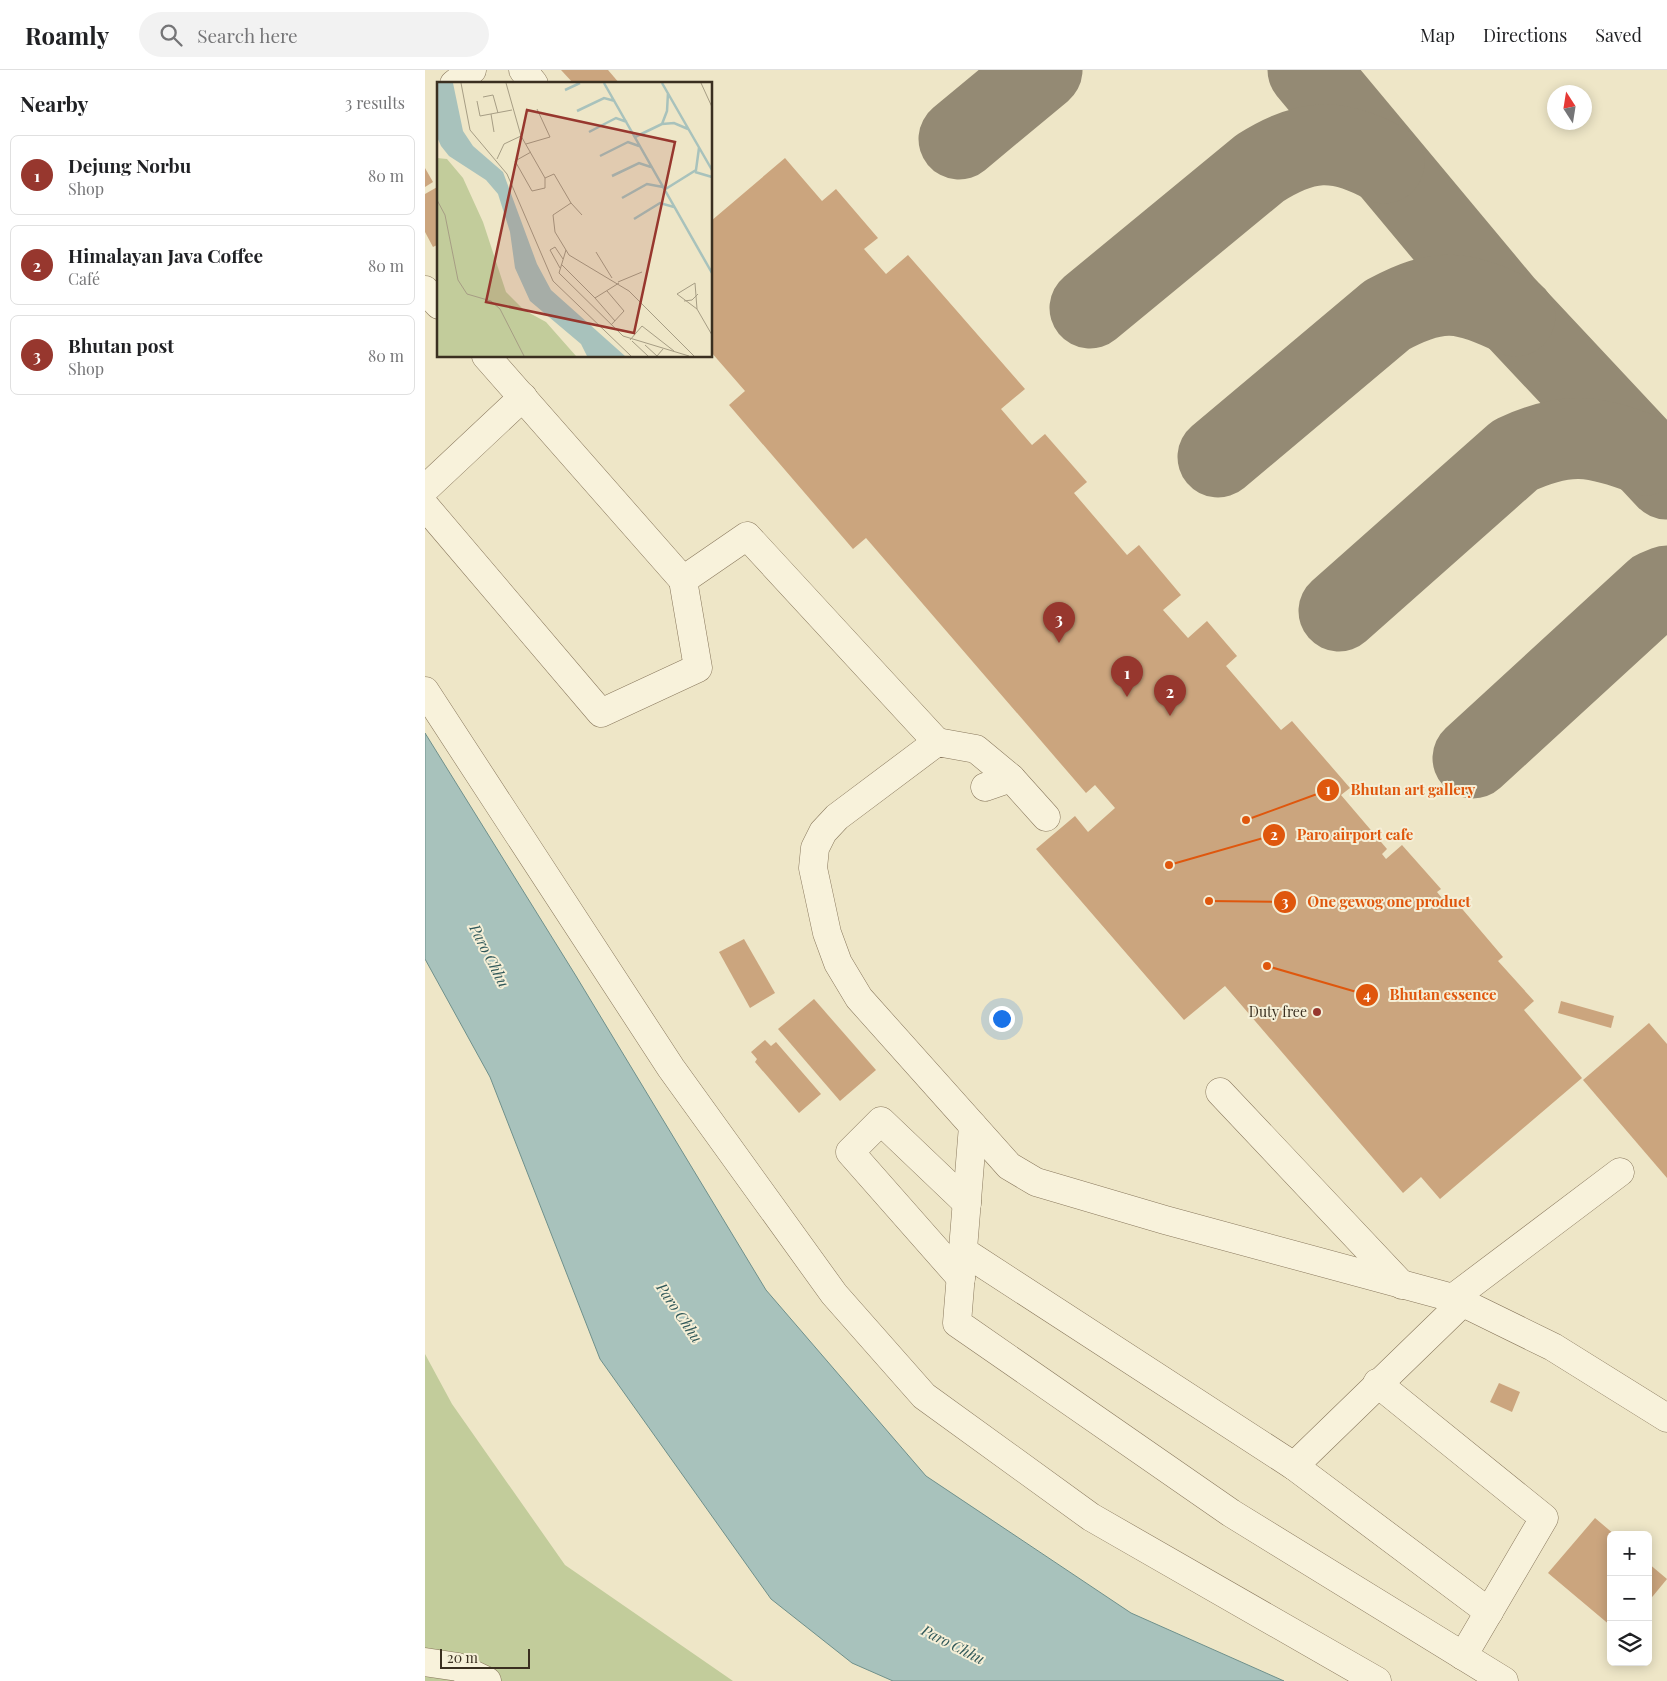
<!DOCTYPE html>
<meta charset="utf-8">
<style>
body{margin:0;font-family:"Playfair Display",serif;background:#f2f2f2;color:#202124}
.controls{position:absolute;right:15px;bottom:15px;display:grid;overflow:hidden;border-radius:8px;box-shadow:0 2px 12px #0003}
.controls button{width:45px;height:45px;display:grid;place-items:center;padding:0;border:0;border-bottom:1px solid #e0e0e0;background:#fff;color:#202124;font:25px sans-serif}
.compass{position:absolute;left:1122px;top:15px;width:45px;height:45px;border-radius:50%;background:#fff;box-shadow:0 2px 12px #0003;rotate:348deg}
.scale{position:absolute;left:15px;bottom:12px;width:90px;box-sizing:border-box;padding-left:5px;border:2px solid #3a2f20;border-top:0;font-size:14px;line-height:18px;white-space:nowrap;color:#3a2f20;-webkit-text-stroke:4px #f5efd7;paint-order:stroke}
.you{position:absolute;left:576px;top:948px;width:18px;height:18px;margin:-12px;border:4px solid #fff;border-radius:50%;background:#1a73e8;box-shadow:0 0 0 8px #1a73e833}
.badge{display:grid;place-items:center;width:32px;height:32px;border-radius:50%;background:#97372e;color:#fff;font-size:16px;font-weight:700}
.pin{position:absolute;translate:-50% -41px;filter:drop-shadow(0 1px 2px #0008)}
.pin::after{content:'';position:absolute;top:26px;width:18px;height:15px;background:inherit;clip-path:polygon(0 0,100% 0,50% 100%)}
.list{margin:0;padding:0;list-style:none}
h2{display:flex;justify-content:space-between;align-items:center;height:65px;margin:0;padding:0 20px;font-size:21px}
h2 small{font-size:16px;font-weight:400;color:#757577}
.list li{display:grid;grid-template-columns:32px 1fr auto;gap:15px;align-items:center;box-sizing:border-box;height:80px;margin:0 10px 10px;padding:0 10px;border:1px solid #e0e0e0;border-radius:8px}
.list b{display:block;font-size:19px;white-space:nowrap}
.list p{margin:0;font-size:16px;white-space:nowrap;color:#757577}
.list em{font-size:16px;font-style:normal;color:#757577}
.icon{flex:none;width:28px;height:28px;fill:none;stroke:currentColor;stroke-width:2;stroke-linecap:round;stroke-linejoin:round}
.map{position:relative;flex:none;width:1242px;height:1611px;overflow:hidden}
header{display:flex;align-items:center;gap:30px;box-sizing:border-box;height:70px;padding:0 25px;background:#fff;border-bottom:1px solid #e0e0e0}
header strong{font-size:24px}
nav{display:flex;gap:28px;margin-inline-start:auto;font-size:18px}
.search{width:350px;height:45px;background:#f2f2f2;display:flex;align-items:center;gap:12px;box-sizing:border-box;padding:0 18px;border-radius:28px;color:#757577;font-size:19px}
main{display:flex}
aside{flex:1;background:#fff}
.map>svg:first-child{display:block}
.green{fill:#c2cc9b}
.water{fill:#a8c2bc;stroke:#6f908b}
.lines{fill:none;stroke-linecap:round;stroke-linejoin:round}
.taxiway{stroke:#948a74;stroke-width:81}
.building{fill:#cba57e}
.minor-casing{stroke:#89785d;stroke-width:29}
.minor{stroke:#f8f2db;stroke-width:28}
.poi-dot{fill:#97372e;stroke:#f5efd7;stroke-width:2}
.labels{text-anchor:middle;stroke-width:4;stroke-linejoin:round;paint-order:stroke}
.poi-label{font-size:14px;fill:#3a2f20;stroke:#f5efd7;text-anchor:end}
.water-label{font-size:15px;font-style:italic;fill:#305859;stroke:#f5efd7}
.inset-river{fill:none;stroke:#a8c2bc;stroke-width:2.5}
.inset-road{fill:none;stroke:#a69d84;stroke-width:1}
.view{fill:#97372e;fill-opacity:0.15;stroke:#97372e;stroke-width:2.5}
.inset-edge{fill:none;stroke:#3a2f20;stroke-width:2.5}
.leader{fill:none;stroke:#df570d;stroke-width:2}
.callout-dot{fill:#df570d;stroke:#f5efd7;stroke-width:2}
.mark-label{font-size:15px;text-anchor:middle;font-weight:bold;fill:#fff}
.callout-label{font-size:15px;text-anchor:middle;font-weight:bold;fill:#df570d;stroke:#f5efd7;stroke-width:4;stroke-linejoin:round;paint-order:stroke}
</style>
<header>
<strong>Roamly</strong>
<div class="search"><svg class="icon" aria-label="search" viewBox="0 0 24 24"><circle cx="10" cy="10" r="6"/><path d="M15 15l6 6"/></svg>Search here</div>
<nav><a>Map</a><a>Directions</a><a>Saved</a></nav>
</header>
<main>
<aside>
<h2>Nearby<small>3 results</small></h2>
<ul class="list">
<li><span class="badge">1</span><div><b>Dejung Norbu</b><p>Shop</p></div><em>80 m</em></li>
<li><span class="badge">2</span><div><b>Himalayan Java Coffee</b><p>Café</p></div><em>80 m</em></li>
<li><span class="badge">3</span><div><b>Bhutan post</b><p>Shop</p></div><em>80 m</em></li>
</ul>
</aside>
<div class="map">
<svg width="1242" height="1611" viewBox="0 0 1242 1611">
<rect width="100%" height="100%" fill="#eee6c7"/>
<polygon class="green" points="0,1284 27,1334 140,1495 308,1611 0,1611"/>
<polygon class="water" points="0,663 151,906 341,1220 501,1406 706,1543 859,1611 468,1611 427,1593 346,1529 175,1289 65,1007 0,889"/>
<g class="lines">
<g class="taxiway">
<polyline points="883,0 1079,235 1242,409"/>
<polyline points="534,69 617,0"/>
<path d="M665 238 835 98C881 69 911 67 959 93"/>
<path d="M793 387 962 245C1014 217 1037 220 1090 246"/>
<path d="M914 541 1090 385C1142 361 1168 365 1220 385"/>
<polyline points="1048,688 1230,521 1242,516"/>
</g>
</g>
<g class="building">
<polygon points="136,0 183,0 195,14 149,14"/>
<polygon points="360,88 397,131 411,119 453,168 439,179 461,204 483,185 600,319 576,339 607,375 620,364 662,412 649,423 702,485 714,475 756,525 738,540 763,568 782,551 812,586 801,596 856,660 867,651 925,718 916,725 962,779 957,784 961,789 977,775 1016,819 1012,822 1026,839 1033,834 1078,887 1073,891 1109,931 1099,940 1157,1008 1015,1129 996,1107 978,1123 800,916 759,950 611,779 650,746 663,762 690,738 670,715 661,723 441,468 428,479 304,335 320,321 286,282 286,151"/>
<polygon points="0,98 8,112 0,117"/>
<polygon points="14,116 14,174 8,177 0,162 0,124"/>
<polygon points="319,869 350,923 325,938 294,882"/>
<polygon points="389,929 451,1000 415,1031 353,959"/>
<polygon points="1136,931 1189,946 1186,958 1133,943"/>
<polygon points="1224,953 1242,974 1242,1108 1158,1010"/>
<polygon points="340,970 346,976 351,972 396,1024 374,1043 330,992 332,989 326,982"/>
<polygon points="1074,1313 1095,1322 1087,1342 1065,1332"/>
<polygon points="1170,1448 1190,1465 1186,1465 1186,1556 1123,1503"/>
<polygon points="1223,1493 1242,1509 1223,1532"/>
</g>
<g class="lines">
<g class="minor-casing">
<g id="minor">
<polyline points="98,0 109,14"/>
<polyline points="29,14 47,0"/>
<polyline points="0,220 14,235"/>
<polyline points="61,286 258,510 322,466 512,672"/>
<polyline points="0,419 98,327"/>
<polyline points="0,436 176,643 273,598 258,510"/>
<polyline points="0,621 246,998 409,1224 499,1326 666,1447 952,1611"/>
<polyline points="560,717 586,708"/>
<polyline points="621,747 586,708 551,679 512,672 412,747 398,762 390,778 388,798 402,863 413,893 434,928 584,1096 611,1112 740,1150 1028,1228 1128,1277 1242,1348"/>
<polyline points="795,1022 977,1215"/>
<polyline points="548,1056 532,1253 806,1443 1079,1611"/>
<polyline points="538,1181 869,1396 1036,1234"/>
<polyline points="536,1208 425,1082 456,1051 542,1133"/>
<polyline points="1028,1228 1195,1102"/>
<polyline points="952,1313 1119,1448 1038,1586"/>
<polyline points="869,1396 1064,1542"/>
<polyline points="0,1592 33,1597 62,1611"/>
</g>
</g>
<use href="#minor" class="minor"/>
</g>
<circle class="poi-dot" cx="892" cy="942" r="5"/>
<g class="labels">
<g class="poi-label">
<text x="882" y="947">Duty free</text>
</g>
<g class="water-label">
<text transform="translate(64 886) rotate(63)" y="5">Paro Chhu</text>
<text transform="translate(254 1243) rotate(56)" y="5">Paro Chhu</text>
<text transform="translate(528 1575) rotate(27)" y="5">Paro Chhu</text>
</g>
</g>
<g transform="translate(12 12)">
<rect width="275" height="275" fill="#eee6c7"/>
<path d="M0 76 10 77 26 96 46 140 69 210 87 228 109 240 139 274H0Z" fill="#c2cc9b"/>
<path d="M0 1H16L26 49 36 64 66 90 100 182 114 208 188 274H150L144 262 93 219 78 186 73 150 61 112 49 98 12 74 4 64 0 55Z" fill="#a8c2bc"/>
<path class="inset-river" d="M167 1 275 191M225 1 275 88M128 8 143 1M140 29 167 16 178 19M225 42 237 41 251 47M152 50 179 36 190 40M198 55 225 42 230 29 231 11M163 74 191 60 202 64M258 90 275 95M175 94 202 81 214 85M227 108 259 88 262 66M185 116 210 102 226 105M197 137 223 121 237 125"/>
<path class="inset-road" d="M24 1 33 48 70 92 116 199 194 274M69 1 84 54 108 96 117 92 134 121M264 1 275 25M46 15 56 13 61 31M40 19 43 34 75 28M54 32 57 50M89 62 113 55 100 27M94 70 78 79 95 109 108 106V96M60 77 67 62 84 54M0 118 8 133 21 198 30 212 54 219 63 227 87 274M145 133 134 121 116 133 118 150 132 173 192 209 257 274M129 168 122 191 186 254 252 274M159 170 175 196M124 182 158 216 182 201M123 186 113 168 118 165 126 177M181 200 205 190M170 209 187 229 174 243M158 216 178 239M247 219 255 218 261 212M260 227 240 212 258 201 260 227 275 253M193 258 205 244 237 269M195 259 211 274M208 263 220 274 226 267"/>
<path class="view" d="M90 28 238 60 197 251 49 220Z"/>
<rect width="275" height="275" class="inset-edge"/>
</g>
<path class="leader" d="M821 750L903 720M744 795L849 765M784 831L860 832M842 896L942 925"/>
<g class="callout-dot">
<circle cx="821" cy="750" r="5"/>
<circle cx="744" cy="795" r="5"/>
<circle cx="784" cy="831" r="5"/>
<circle cx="842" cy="896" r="5"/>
<circle cx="903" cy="720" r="12"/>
<circle cx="849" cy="765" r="12"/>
<circle cx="860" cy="832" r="12"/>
<circle cx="942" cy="925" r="12"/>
</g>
<g class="mark-label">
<text x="903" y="725">1</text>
<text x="849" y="770">2</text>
<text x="860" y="837">3</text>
<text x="942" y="930">4</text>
</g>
<g class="callout-label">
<text x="988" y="725">Bhutan art gallery</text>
<text x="930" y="770">Paro airport cafe</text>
<text x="964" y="837">One gewog one product</text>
<text x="1018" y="930">Bhutan essence</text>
</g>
</svg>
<div class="controls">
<button>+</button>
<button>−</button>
<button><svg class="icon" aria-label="layers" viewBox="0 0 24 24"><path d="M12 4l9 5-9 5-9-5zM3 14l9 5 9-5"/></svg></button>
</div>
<svg class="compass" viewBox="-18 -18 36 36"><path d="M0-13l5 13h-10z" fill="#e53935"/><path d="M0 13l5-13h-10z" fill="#757577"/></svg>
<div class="scale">20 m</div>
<div class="you"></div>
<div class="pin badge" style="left:702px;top:627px">1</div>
<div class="pin badge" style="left:745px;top:646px">2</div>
<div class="pin badge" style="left:634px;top:573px">3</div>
</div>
</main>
